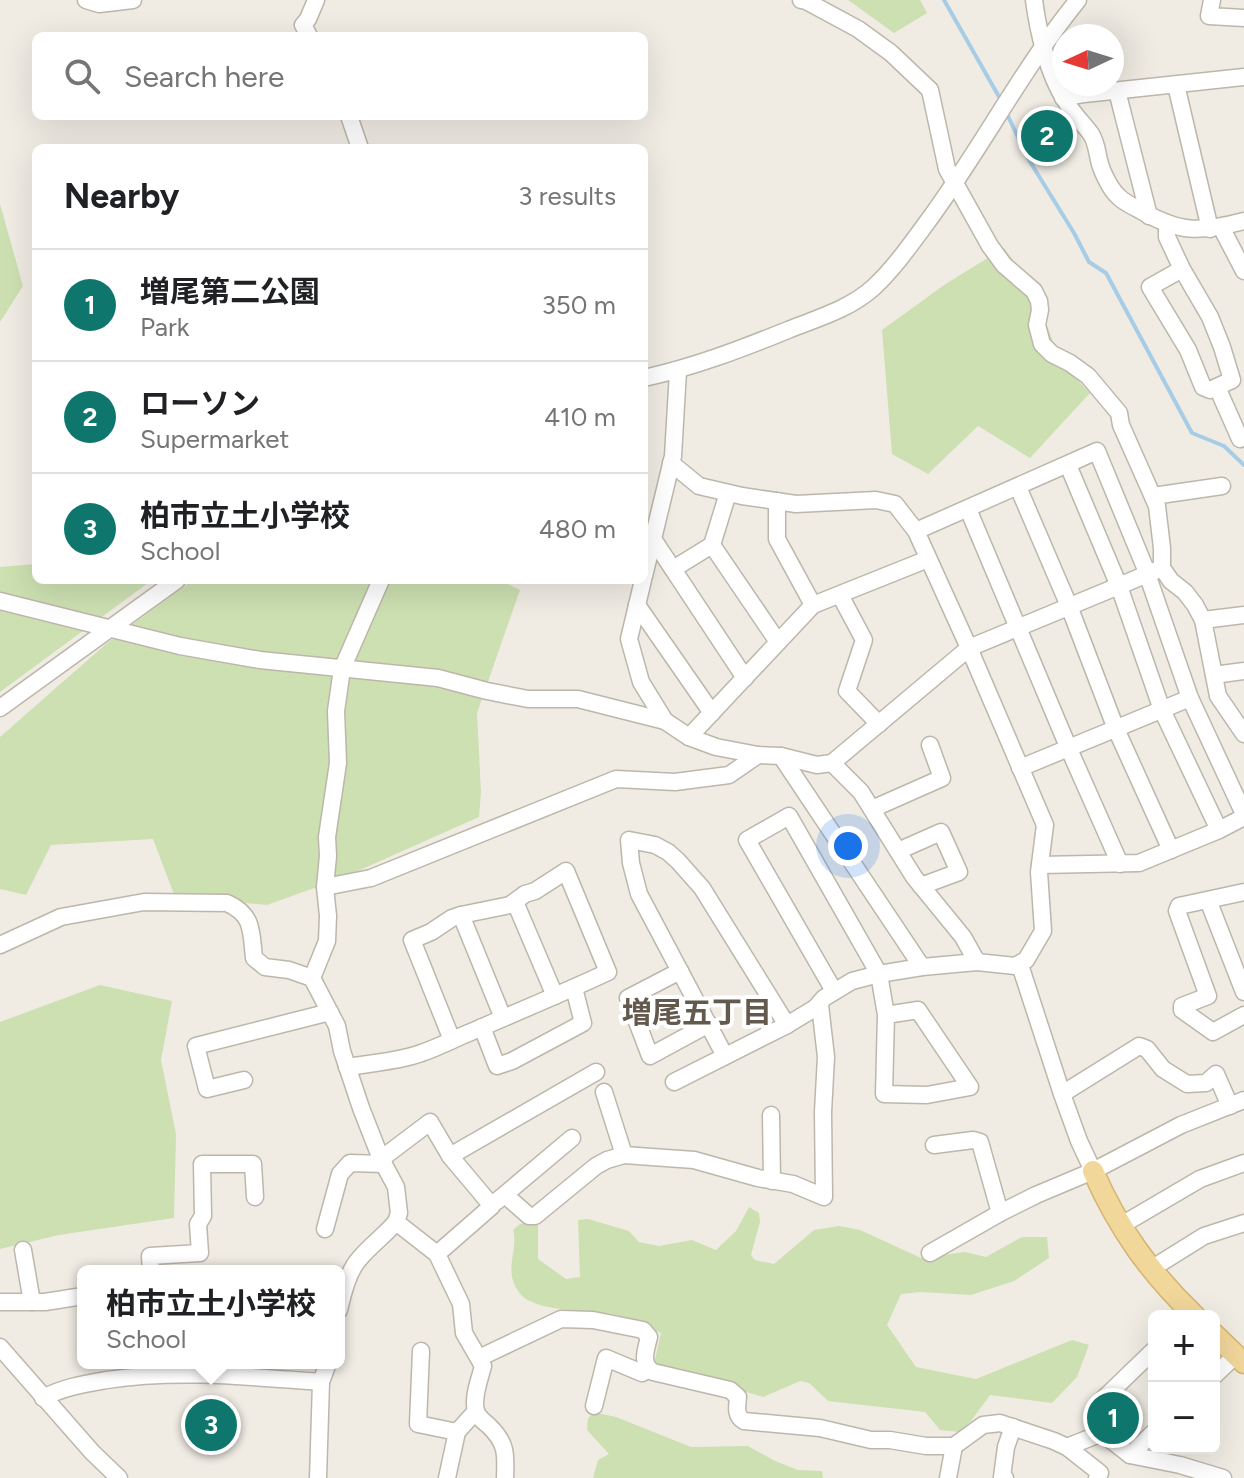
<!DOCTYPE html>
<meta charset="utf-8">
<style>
body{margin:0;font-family:Figtree,"Noto Sans JP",sans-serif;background:#f6f6f6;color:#202124}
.controls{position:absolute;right:24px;bottom:24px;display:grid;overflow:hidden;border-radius:12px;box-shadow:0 8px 32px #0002}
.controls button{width:72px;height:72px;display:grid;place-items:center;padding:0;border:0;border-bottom:2px solid #e0e0e0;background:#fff;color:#202124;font:40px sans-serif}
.compass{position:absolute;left:1052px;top:24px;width:72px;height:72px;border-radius:50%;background:#fff;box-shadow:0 8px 32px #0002;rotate:266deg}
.you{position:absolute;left:848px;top:846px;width:28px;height:28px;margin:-20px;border:6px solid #fff;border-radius:50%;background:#1a73e8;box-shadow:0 0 0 12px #1a73e833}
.badge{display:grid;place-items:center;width:52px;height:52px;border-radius:50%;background:#0f766e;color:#fff;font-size:26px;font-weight:700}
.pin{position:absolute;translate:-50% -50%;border:4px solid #fff;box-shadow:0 2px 8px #0006}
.popup{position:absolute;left:77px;top:1265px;width:268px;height:104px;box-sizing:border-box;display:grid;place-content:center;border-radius:12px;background:#fff;filter:drop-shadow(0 2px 6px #0005);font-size:26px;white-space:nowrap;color:#757577}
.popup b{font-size:30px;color:#202124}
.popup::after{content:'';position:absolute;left:50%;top:100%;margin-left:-16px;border:16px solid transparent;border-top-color:#fff}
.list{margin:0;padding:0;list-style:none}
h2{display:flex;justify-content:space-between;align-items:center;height:104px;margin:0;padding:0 32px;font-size:34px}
h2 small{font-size:26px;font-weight:400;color:#757577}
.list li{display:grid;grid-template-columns:52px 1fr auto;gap:24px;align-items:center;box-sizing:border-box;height:112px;padding:0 32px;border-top:2px solid #e0e0e0}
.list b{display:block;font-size:30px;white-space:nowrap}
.list p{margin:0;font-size:26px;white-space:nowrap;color:#757577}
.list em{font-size:26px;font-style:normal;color:#757577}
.icon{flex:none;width:44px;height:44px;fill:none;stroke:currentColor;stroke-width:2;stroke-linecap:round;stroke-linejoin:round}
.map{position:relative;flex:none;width:1244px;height:1478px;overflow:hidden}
.search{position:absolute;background:#fff;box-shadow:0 8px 32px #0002;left:32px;top:32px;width:616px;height:88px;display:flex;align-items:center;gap:20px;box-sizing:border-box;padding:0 28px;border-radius:12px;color:#757577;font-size:30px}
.panel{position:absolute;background:#fff;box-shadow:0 8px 32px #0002;left:32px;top:144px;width:616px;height:440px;border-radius:12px}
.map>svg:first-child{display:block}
.green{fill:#cce0b1}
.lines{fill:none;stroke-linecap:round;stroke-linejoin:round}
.stream{stroke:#a7cde6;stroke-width:4}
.minor-casing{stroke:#bdb6ab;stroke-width:19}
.major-casing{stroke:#d4b46e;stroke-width:23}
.minor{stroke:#fff;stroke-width:16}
.major{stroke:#f2d79b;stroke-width:20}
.labels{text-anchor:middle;stroke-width:8;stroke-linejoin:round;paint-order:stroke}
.neighbourhood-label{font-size:30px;font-weight:bold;fill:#635a4d;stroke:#fff}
</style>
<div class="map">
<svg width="1244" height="1478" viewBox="0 0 1244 1478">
<rect width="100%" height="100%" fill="#f0ece4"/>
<g class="green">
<polygon points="848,0 920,0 927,13 894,33"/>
<polygon points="0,204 23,286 0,322"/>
<polygon points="1004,248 1030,283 1062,364 1090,393 1030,458 978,426 928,474 892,454 882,330 944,285"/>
<polygon points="36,564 36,580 152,580 0,692 0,567"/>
<polygon points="193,580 500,580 520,590 477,713 481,792 479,817 342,878 267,905 175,897 153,839 51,845 26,895 0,889 0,737 106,644"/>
<polygon points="100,985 172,1001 161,1060 176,1134 174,1218 59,1235 0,1249 0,1022"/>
<path d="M749 1207 759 1213 760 1222 751 1255 755 1260 774 1264 814 1230 839 1226 860 1230 921 1258 965 1252 986 1257 1022 1237H1047L1049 1258 1014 1281 971 1295 921 1292 901 1294 887 1325 916 1367 976 1379 1072 1340 1089 1345 1077 1377 1052 1403 990 1395 971 1421 960 1432 940 1430 925 1412 828 1401 809 1383 800 1381 763 1397 654 1364 661 1333C647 1328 634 1320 620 1316 595 1308 533 1315 518 1291 503 1268 519 1250 513 1230L520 1224 538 1220V1259L566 1279 580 1277 578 1220 588 1219 629 1231 639 1242 659 1246 692 1240 716 1250 736 1231Z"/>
<polygon points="593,1412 616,1417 691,1447 748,1446 775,1461 798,1470 822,1471 823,1478 593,1478 598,1460 609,1454 587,1430 588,1419"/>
</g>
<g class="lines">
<g class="stream">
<polyline points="944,0 1002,102"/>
<polyline points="1005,110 1029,160 1074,233 1089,262 1106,273 1192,433 1224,446 1244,465"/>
</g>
<g class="minor-casing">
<g id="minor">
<polyline points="86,0 99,4 133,0"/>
<polyline points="801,0 806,1 858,29 891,53 930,90 947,169 990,246 1004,265 1034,291 1039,301 1040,310 1037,325 1042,344 1052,354 1070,363 1088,376 1119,413 1121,425 1157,506 1162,548 1162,568 1171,581 1185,592 1195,605 1203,620 1218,696 1244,734"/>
<path d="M1034 0C1038 31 1048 74 1065 100 1072 113 1083 123 1091 134 1097 143 1097 154 1100 164 1102 171 1106 179 1110 186 1117 198 1126 203 1138 209 1179 233 1199 233 1244 221"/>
<polyline points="1212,0 1209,16 1244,18"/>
<polyline points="309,36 303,25 308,19 316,0"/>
<polyline points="1176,85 1210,229"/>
<polyline points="1117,91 1149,216"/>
<polyline points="1063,98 1084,94 1244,77"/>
<polyline points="349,116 360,148"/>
<polyline points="1167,224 1167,237 1182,269 1210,317 1222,347 1232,380 1210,390 1203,387 1188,350 1150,287 1182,269"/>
<polyline points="1221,227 1244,271"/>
<path d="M644 378C694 367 741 349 788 330 818 318 850 309 874 287 895 267 911 244 928 221 981 149 1022 69 1078 0"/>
<polyline points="1217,387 1240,439"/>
<polyline points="671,463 699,486 742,496 796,504 876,500 895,504 916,531 969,648 1045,825 1039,872 1043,931 1026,960 1015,966 977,962 922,967 879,974 852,981 824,998 815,1008 787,1025 674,1082"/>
<polyline points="1068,465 1119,586 1162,710 1219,830"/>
<polyline points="1018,487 1069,606 1116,729 1171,850"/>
<polyline points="1153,496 1222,486"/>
<polyline points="777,501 777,539 813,605"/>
<polyline points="968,509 1069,749 1120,864"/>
<polyline points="916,531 1097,451 1144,565 1190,698 1244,814"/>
<polyline points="653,539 745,678"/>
<polyline points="712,545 778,642"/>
<polyline points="673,569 712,545 728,493"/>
<polyline points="644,576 673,456 678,371"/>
<polyline points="643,580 629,639 641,682 665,721"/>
<polyline points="840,595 864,640 847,691 879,724"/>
<polyline points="0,601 180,646 260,660 438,678 487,691 528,699 578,699 665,721 689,737 716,747 758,755 781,756 817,765 832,763 969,648 1162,568"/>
<polyline points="637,605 712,713"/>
<polyline points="1203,620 1244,615"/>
<polyline points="1214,675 1244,671"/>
<polyline points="0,708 177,580"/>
<polyline points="689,737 813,605 928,559"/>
<polyline points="781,756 922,967"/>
<polyline points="832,763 861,792 914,877 963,937 977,962"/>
<polyline points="1020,768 1190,698"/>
<polyline points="872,809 942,778 930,745"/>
<polyline points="898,851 941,832 959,872 921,886"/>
<polyline points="1040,865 1139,863 1219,830 1244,817"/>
<polyline points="325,887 371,878 616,779 675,782 729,775 758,755"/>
<polyline points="1244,892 1179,906 1177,911 1208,996 1182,1006 1182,1010 1213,1032 1244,1015"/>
<polyline points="1208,900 1244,992"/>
<polyline points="515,902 555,996"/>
<polyline points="461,915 503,1018"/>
<path d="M0 945 61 917 144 902 227 903C254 915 251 932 254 958L265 967 289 970 312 978 337 1026 342 1051 361 1108 381 1159 396 1187 399 1213 396 1222"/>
<polyline points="1020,965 1062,1094"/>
<polyline points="680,971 628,998 650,1056 709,1024"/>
<polyline points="312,978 327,941 328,916 325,887 328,856 327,837 338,763 336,711 342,669 381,580"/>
<polyline points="834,991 747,840 789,816 879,974 886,1015 884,1094 927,1095 970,1087 918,1010 886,1015"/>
<polyline points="482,1027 497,1066 512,1061 583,1023 574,988"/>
<polyline points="725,1056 639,894 631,863 629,840 655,845 668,852 678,861 702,888 787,1025"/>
<path d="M347 1067C367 1064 388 1062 408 1057 430 1052 451 1040 471 1032 517 1012 563 993 608 972L566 871 535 891 525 894 510 905 461 915 452 918 431 932 412 940 452 1040"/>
<polyline points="244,1080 207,1089 196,1046 330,1012"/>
<polyline points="604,1092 624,1155 694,1160 758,1178 793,1184 824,1197 823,1112 826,1057 820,1005"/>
<polyline points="771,1115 772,1181"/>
<polyline points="934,1145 973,1140 980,1142 1000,1213"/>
<polyline points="450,1156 596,1072"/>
<polyline points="381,1159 430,1122 450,1156 492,1206 437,1254"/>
<polyline points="1093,1171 1079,1141 1062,1094 1139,1046 1147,1049 1163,1069 1187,1084 1206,1083 1216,1074 1230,1106"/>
<polyline points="505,1195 529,1216 535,1216 596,1166 607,1160 624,1155"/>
<polyline points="497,1201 572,1138"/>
<polyline points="1120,1226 1200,1179 1244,1163"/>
<polyline points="325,1229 340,1174 350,1163 384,1164"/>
<polyline points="23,1250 32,1302"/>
<polyline points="930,1253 1000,1213 1036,1195 1093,1171 1181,1125 1244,1100"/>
<polyline points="1151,1269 1204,1236 1244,1223"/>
<polyline points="151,1271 150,1256 200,1253 198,1224 203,1216 202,1164 253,1164 255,1197"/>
<polyline points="0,1302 45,1302 83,1296"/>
<path d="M339 1310C343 1293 348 1271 360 1258 371 1245 385 1235 396 1222L437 1254 461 1304 464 1333 483 1366C480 1378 472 1398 476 1411 478 1417 483 1421 488 1425 507 1443 506 1454 505 1478"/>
<polyline points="0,1347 92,1452 119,1478"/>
<polyline points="1154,1350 1098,1404 1102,1433 1130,1455 1180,1465 1223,1478"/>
<polyline points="421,1351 418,1424 457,1432"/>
<path d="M479 1358 561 1319 593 1320 643 1330 649 1337C646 1350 640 1364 653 1372L730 1390 738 1397C737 1407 735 1416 744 1421L820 1428 871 1440H890L926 1446H954L983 1425 1000 1423 1054 1441 1067 1447 1100 1473 1097 1478"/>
<polyline points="1214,1376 1236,1355"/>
<path d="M43 1398C64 1387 84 1384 107 1380 179 1369 250 1377 321 1382"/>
<polyline points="594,1406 606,1358 642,1373 648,1369"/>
<polyline points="1067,1447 1102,1433"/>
<polyline points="1130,1455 1154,1432"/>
<polyline points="318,1478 321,1382 328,1363"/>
<polyline points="447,1478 457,1432 476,1411"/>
<polyline points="948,1478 954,1446"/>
<polyline points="1005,1478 1002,1477 1006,1447 1013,1427"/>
</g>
</g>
<g class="major-casing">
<g id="major">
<path d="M1093 1171C1118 1228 1150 1273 1195 1316"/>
<polyline points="1214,1334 1244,1363"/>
</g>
</g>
<use href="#minor" class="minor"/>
<use href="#major" class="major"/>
</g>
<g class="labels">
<g class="neighbourhood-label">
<text x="697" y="1023">増尾五丁目</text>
</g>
</g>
</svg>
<div class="controls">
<button>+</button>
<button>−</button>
</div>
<svg class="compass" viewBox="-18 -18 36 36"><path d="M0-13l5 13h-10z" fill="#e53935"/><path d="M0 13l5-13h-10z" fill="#757577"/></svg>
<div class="you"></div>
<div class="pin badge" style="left:1113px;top:1418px">1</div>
<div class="pin badge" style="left:1047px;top:136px">2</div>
<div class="pin badge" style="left:211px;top:1425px">3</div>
<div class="popup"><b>柏市立土小学校</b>School</div>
<div class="search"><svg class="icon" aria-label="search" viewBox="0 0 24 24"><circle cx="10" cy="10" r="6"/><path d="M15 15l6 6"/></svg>Search here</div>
<section class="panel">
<h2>Nearby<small>3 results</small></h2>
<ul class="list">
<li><span class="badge">1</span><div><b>増尾第二公園</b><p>Park</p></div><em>350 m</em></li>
<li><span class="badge">2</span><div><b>ローソン</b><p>Supermarket</p></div><em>410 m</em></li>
<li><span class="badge">3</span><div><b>柏市立土小学校</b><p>School</p></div><em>480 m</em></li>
</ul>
</section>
</div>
